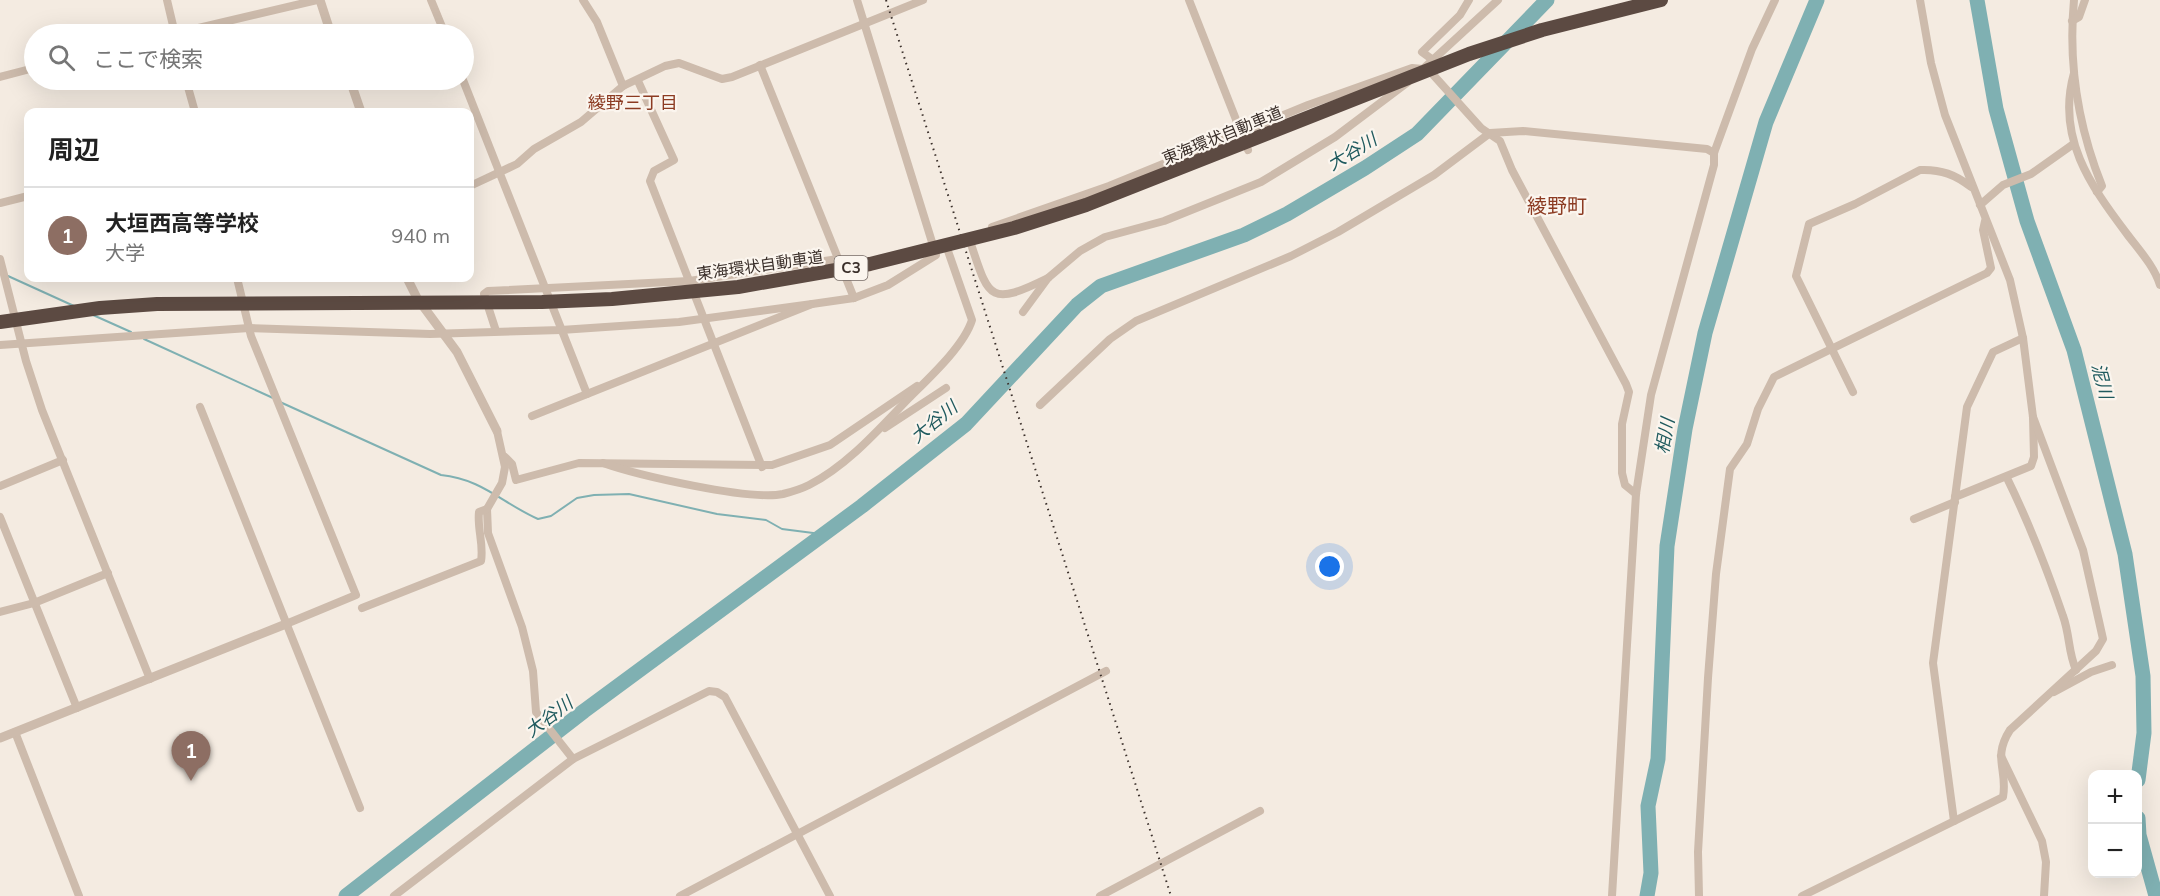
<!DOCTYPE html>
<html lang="ja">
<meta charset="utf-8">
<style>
body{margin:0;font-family:Mulish,"Noto Sans JP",sans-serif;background:#f2f2f2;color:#222}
.controls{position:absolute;right:18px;bottom:18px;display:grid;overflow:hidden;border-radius:12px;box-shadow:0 6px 24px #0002}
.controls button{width:54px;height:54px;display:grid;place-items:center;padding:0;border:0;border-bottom:2px solid #e0e0e0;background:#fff;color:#222;font:30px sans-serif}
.you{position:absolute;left:1330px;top:567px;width:21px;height:21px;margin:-15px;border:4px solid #fff;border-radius:50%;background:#1a73e8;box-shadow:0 0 0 9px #1a73e833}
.badge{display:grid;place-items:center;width:39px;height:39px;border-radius:50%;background:#1f5a5e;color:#fff;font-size:20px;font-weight:700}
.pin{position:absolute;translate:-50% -50px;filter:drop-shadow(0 2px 3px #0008)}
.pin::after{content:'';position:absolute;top:32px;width:21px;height:18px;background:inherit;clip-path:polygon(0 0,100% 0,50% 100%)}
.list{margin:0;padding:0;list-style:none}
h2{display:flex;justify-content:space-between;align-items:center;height:78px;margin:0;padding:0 24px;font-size:26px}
h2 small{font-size:20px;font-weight:400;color:#767676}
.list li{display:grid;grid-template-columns:39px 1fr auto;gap:18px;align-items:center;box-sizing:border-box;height:96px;padding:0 24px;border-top:2px solid #e0e0e0}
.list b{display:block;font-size:22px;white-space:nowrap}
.list p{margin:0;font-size:20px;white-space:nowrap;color:#767676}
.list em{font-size:20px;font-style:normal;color:#767676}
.icon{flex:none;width:33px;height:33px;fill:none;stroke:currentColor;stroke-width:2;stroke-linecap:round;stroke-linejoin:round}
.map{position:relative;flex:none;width:2160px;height:896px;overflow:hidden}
.search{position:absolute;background:#fff;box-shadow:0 6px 24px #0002;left:24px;top:24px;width:450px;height:66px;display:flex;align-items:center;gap:15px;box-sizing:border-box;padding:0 21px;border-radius:33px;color:#767676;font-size:22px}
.panel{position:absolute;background:#fff;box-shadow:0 6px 24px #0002;left:24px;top:108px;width:450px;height:174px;border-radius:12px}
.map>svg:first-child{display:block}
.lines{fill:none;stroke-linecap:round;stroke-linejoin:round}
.stream{stroke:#7fb0b2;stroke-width:2}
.river{stroke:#7fb0b2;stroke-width:15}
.minor{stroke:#cdbbac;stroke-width:8}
.tertiary{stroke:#cdbbac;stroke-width:9}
.rail{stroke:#3b302b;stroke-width:2;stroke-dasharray:1.5 4.5;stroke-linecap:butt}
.motorway-bridge{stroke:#5c4a42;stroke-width:14}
.labels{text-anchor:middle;stroke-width:4.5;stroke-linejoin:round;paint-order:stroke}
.shield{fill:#fbf5ee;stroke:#756b66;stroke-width:1.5}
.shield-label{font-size:15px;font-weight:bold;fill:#3b302b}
.street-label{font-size:16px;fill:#3b302b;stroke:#fbf5ee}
.neighbourhood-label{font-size:18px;fill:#8c3b22;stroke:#fbf5ee}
.water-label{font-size:18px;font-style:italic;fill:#1f5a5e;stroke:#fbf5ee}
.quarter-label{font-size:20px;fill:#8c3b22;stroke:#fbf5ee}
</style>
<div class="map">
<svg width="2160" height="896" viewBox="0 0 2160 896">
<rect width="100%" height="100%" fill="#f4ebe1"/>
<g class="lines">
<g class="stream">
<polyline points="8,276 74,306"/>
<polyline points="93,315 131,332"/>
<polyline points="144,339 273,398"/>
<path d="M280 402 441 475C482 479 502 503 538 519L551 516 577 498 594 495 629 494 717 514 766 520 782 529 821 534"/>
</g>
<g class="river">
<polyline points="1977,0 1996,109 2027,221 2074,350 2125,554 2143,676 2144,733 2138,780"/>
<polyline points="2138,818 2139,835 2156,896"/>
<polyline points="346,896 584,711 862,506 966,424 1077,305 1101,286 1244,235 1287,214 1365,168 1417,134 1547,0"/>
<polyline points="1647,896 1651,873 1648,806 1658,759 1667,546 1685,429 1705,333 1766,122 1817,0"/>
</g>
<g class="minor">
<polyline points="167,0 175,34"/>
<polyline points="431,0 445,34"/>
<polyline points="583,0 597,22 623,86"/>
<polyline points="1189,0 1248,150"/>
<polyline points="1920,0 1931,63 1945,115 2010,280 2023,338 2033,417 2034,457 2031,466 1955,497"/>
<path d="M2074 0C2068 64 2078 126 2102 186L2097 192"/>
<polyline points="2072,21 2079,17 2085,0"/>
<polyline points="173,34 317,0"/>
<polyline points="1433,60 1422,52 1460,15 1469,0"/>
<polyline points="760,65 854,298"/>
<polyline points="1424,68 1498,0"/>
<polyline points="1427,68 1481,128 1500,141 1512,170 1626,384 1629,392 1622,424 1622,473 1625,485 1636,494"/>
<path d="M2074 73C2056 137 2090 185 2127 234 2139 250 2154 266 2160 285"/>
<polyline points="0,77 34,68"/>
<polyline points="186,80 195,112"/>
<polyline points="463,80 587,394"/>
<polyline points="638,81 674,160 654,171 650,181 762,467"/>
<polyline points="470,186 517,164 534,149 581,122 623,86 665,66 679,63 722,79 732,77 923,0"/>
<polyline points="0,203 28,196"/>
<polyline points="1980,205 2003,185 2031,174 2072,145"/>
<polyline points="992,227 1109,186 1308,105 1412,68 1423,69"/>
<path d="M968 242 970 241C989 299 989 307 1048 278"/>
<polyline points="0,259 26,361 42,410 150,679"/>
<polyline points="237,278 251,336 356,595 286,624"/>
<polyline points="1023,312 1048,278 1080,251 1105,237 1164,221 1261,182 1335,137 1408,82"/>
<polyline points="496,331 484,294 488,291 689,281 838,259"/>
<polyline points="0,345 249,328 430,334 561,330 679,322 812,304"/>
<path d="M1853 392 1796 276 1809 224 1855 204 1920 170C1941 169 1956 175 1971 187"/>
<polyline points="1040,405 1110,339 1136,321 1291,256 1338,232 1434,175 1490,133 1523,131 1707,149 1714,153"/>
<polyline points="200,407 360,808"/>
<polyline points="532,416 812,304 854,298 888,285 936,255 857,0"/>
<polyline points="885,428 946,388"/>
<polyline points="497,431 505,467 502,483 487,509 488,533 522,627 533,671 536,712 573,759"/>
<polyline points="505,457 512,464 516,480 579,463 772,465 830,445 917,386"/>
<path d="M603 463C637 475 749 501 783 494 791 492 801 489 809 485 848 465 879 429 909 398 929 378 964 346 972 320L948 251"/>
<path d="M2007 478C2029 523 2047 569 2063 616 2070 635 2068 652 2076 670"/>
<polyline points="0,486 63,460"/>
<polyline points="0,517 77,708"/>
<polyline points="1914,519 1955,502"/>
<path d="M362 608 481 561C484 544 477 529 479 512L487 509"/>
<polyline points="0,612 34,603 108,573"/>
<polyline points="2054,692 2091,672 2112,665"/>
<polyline points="15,732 79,896"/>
<polyline points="2001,756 2042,841 2046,862 2044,896"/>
<polyline points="1954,821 1933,663 1967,407 1993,352 2023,338"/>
<polyline points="394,896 573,759 709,691 717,692 725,697 830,896"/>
<polyline points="680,896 1106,671"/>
<polyline points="1100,896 1260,811"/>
<polyline points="1612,896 1636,494 1651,395 1714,165 1714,153 1752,49 1775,0"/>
<polyline points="1699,896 1698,852 1708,678 1716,574 1730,469 1747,444 1758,409 1774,377 1987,273 1991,268 1983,230 1985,221"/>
<path d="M1802 896 2003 797C2008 770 1992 758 2010 730L2096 651 2103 639 2083 550 2033 417"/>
</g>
<g class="tertiary">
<polyline points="320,0 331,34"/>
<polyline points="350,80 361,112"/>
<polyline points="407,278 417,298 457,352 497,431"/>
<polyline points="0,738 286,624"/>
</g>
<polyline class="rail" points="886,0 1171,896"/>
<polyline class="motorway-bridge" points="0,322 100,308 157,304 542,302 612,299 738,287 870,264 1014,228 1086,205 1469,54 1542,30 1661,0"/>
</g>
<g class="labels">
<rect class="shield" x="834.5" y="256" width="33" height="24" rx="4.5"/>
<g class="shield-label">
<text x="851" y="273">C3</text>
</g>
<g class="street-label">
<text transform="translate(1222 135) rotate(-22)" y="6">東海環状自動車道</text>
<text transform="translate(760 265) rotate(-8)" y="6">東海環状自動車道</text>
</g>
<g class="neighbourhood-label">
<text x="633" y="109">綾野三丁目</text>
</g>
<g class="water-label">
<text transform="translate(1352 152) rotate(-31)" y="6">大谷川</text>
<text transform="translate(2102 381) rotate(76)" y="6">泥川</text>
<text transform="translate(934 422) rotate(-39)" y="6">大谷川</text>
<text transform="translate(1665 436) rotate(-80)" y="6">相川</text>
<text transform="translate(549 717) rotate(-37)" y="6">大谷川</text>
</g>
<g class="quarter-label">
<text x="1557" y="213">綾野町</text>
</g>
</g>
</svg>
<div class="controls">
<button>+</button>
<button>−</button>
</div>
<div class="you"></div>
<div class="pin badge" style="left:191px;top:781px;background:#8d6e63">1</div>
<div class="search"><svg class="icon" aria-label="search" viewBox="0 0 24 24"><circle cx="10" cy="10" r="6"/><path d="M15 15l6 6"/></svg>ここで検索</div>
<section class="panel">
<h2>周辺<small></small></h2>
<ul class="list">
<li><span class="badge" style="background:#8d6e63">1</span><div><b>大垣西高等学校</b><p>大学</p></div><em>940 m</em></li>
</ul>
</section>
</div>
